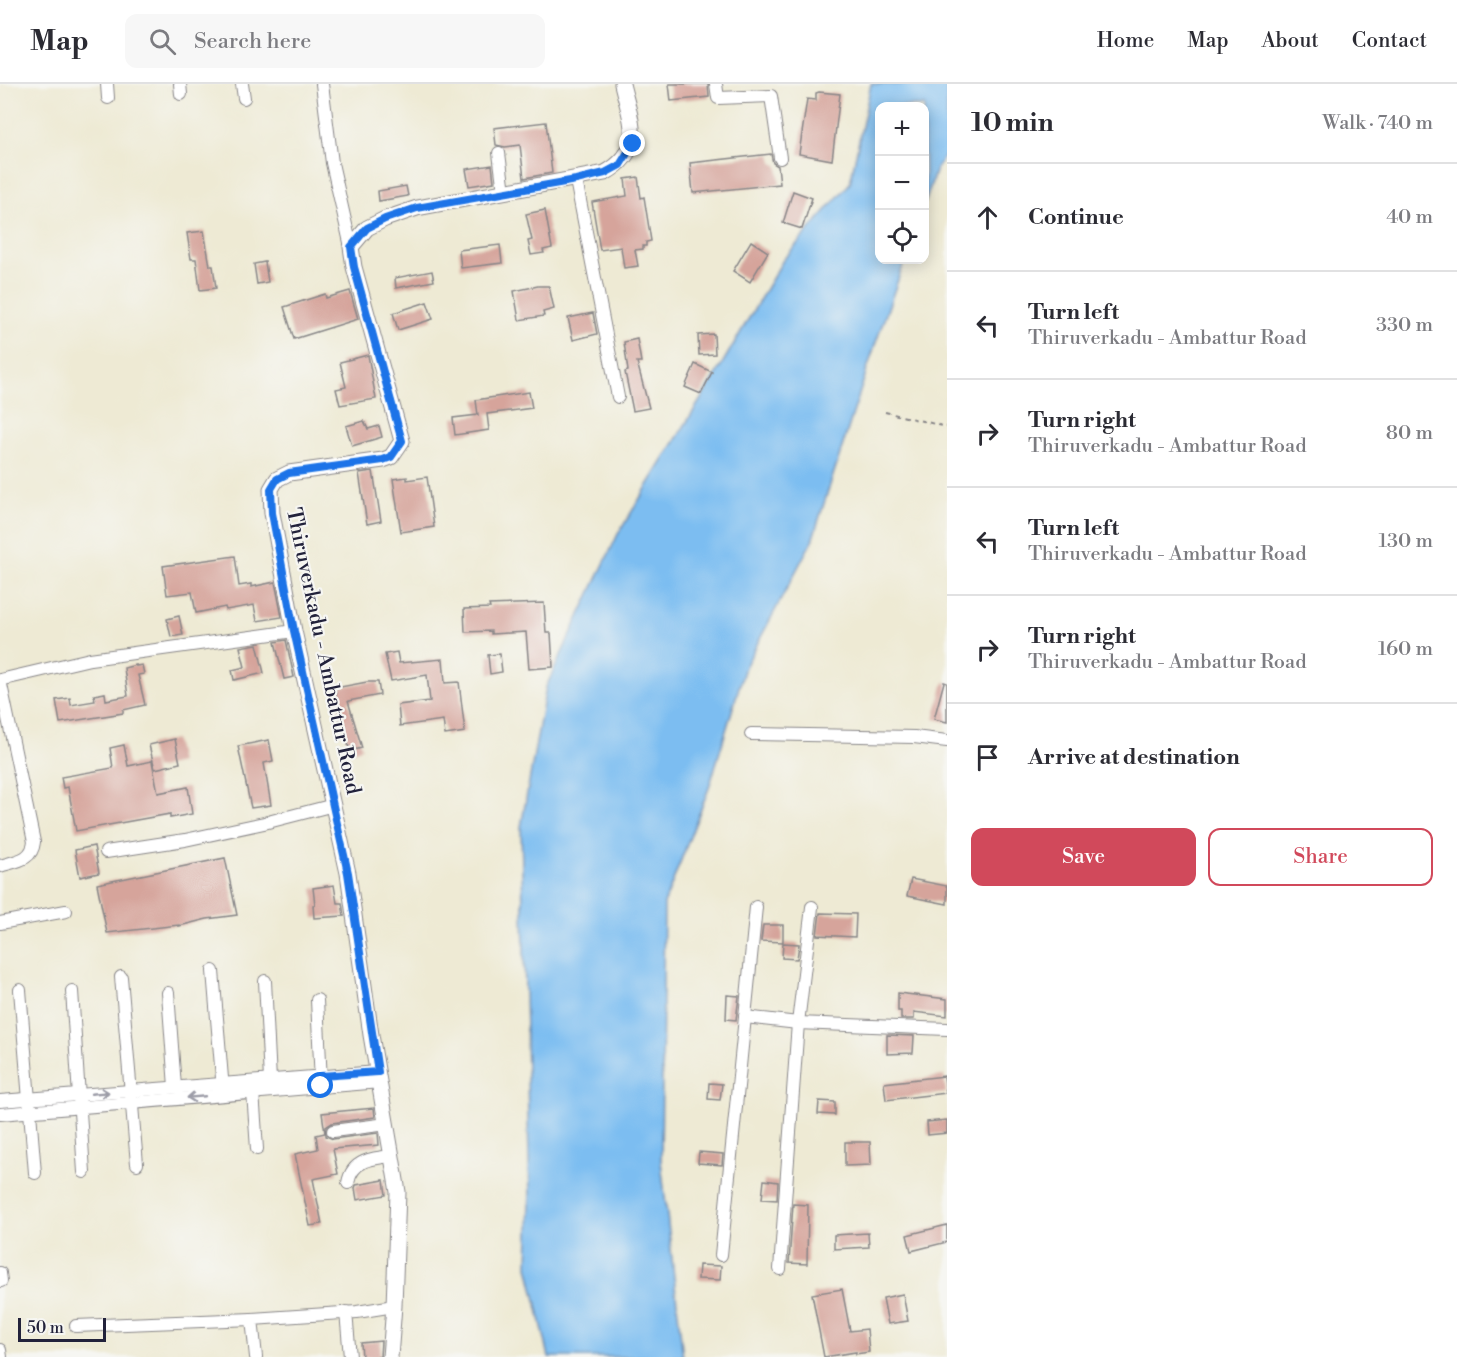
<!DOCTYPE html>
<meta charset="utf-8">
<style>
body{margin:0;font-family:"Libre Bodoni",serif;background:#f7f7f7;color:#2b2b33}
.controls{position:absolute;right:18px;top:18px;display:grid;overflow:hidden;border-radius:12px;box-shadow:0 3px 15px #0003}
.controls button{width:54px;height:54px;display:grid;place-items:center;padding:0;border:0;border-bottom:2px solid #e1e1e2;background:#fff;color:#2b2b33;font:30px sans-serif}
.scale{position:absolute;left:18px;bottom:15px;width:88px;box-sizing:border-box;padding-left:6px;border:3px solid #22223b;border-top:0;font-size:16px;line-height:21px;white-space:nowrap;color:#22223b;-webkit-text-stroke:4px #f6f6f2;paint-order:stroke}
.stop{position:absolute;width:18px;height:18px;margin:-14px;border:4px solid #1a73e8;border-radius:50%;background:#fff}
.stop.end{background:#1a73e8;border-color:#fff;box-shadow:0 2px 6px #0008}
.list{margin:0;padding:0;list-style:none}
h2{display:flex;justify-content:space-between;align-items:center;height:78px;margin:0;padding:0 24px;font-size:26px}
h2 small{font-size:20px;font-weight:400;color:#7c7c81}
.list li{display:grid;grid-template-columns:39px 1fr auto;gap:18px;align-items:center;box-sizing:border-box;height:108px;padding:0 24px;border-top:2px solid #e1e1e2}
.list b{display:block;font-size:22px;white-space:nowrap}
.list p{margin:0;font-size:20px;white-space:nowrap;color:#7c7c81}
.list em{font-size:20px;font-style:normal;color:#7c7c81}
.actions{display:flex;gap:12px;padding:18px 24px}
.actions a{flex:1;padding:14px 0;border:2px solid #d1495b;border-radius:12px;text-align:center;font-size:21px;color:#d1495b}
.actions .main{background:#d1495b;color:#fff}
.icon{flex:none;width:33px;height:33px;fill:none;stroke:currentColor;stroke-width:2;stroke-linecap:round;stroke-linejoin:round}
.map{position:relative;flex:none;width:947px;height:1273px;overflow:hidden}
header{display:flex;align-items:center;gap:36px;box-sizing:border-box;height:84px;padding:0 30px;background:#fff;border-bottom:2px solid #e1e1e2}
header strong{font-size:28px}
nav{display:flex;gap:33px;margin-inline-start:auto;font-size:21px}
.search{width:420px;height:54px;background:#f7f7f7;display:flex;align-items:center;gap:15px;box-sizing:border-box;padding:0 21px;border-radius:12px;color:#7c7c81;font-size:22px}
main{display:flex}
aside{flex:1;background:#fff}
.map>svg:first-child{display:block}
.water{fill:#7cbdf1;stroke:#4f7096;stroke-width:1.5}
.building{fill:#d6a49b}
.lines{fill:none;stroke-linecap:round;stroke-linejoin:round}
.minor-casing{stroke:#888688;stroke-width:14}
.major-casing{stroke:#888688;stroke-width:17}
.path{stroke:#888688;stroke-width:2;stroke-dasharray:4.5 4.5;stroke-linecap:butt}
.minor{stroke:#fff;stroke-width:12}
.major{stroke:#fff;stroke-width:15}
.oneway{stroke:#9c9ca7}
.route{stroke:#1a73e8;stroke-width:8}
.labels{text-anchor:middle;stroke-width:4.5;stroke-linejoin:round;paint-order:stroke}
.street-label{font-size:21px;fill:#22223b;stroke:#f6f6f2}
</style>
<header>
<strong>Map</strong>
<div class="search"><svg class="icon" aria-label="search" viewBox="0 0 24 24"><circle cx="10" cy="10" r="6"/><path d="M15 15l6 6"/></svg>Search here</div>
<nav><a>Home</a><a>Map</a><a>About</a><a>Contact</a></nav>
</header>
<main>
<div class="map">
<svg width="947" height="1273" viewBox="0 0 947 1273">
<rect width="100%" height="100%" fill="#f6f6f2"/>
<filter id="ink" filterUnits="userSpaceOnUse"><feTurbulence type="fractalNoise" baseFrequency=".0167" numOctaves="2"/><feDisplacementMap in="SourceGraphic" scale="12" xChannelSelector="R" yChannelSelector="G"/><feConvolveMatrix kernelMatrix="1 2 1 2 8 2 1 2 1" color-interpolation-filters="sRGB"/></filter>
<filter id="wash" filterUnits="userSpaceOnUse"><feTurbulence type="fractalNoise" baseFrequency=".008" numOctaves="4" result="noise"/><feDisplacementMap in="SourceGraphic" scale="24" xChannelSelector="R" yChannelSelector="G"/><feGaussianBlur stdDeviation="1.35" result="paint"/><feColorMatrix in="noise" values="0 0 0 0 0 0 0 0 0 0 0 0 0 0 0 0 0 1.4 0 .05"/><feComposite in="paint" operator="in"/></filter>
<g filter="url(#wash)">
<rect width="100%" height="100%" fill="#eeead4"/>
<polygon class="water" points="871,0 947,0 947,69 936,85 925,119 924,22 880,22 880,176 905,176 874,264 812,457 745,583 709,704 664,820 661,1077 683,1273 549,1273 528,1182 530,1115 521,743 546,603 618,450 712,297 783,176 850,99"/>
<g id="blocks">
<g class="building">
<polygon points="669,0 708,0 709,13 671,17"/>
<polygon points="819,8 840,10 832,76 799,70 807,15 816,16 816,9"/>
<polygon points="546,38 552,89 524,94 520,61 505,63 496,61 494,44"/>
<polygon points="771,70 773,79 778,82 780,100 693,109 690,79"/>
<polygon points="492,81 494,98 469,102 466,85"/>
<polygon points="638,93 641,114 644,113 651,157 646,158 646,162 643,162 643,165 635,166 638,182 624,184 621,163 600,166 592,118 627,112 625,95"/>
<polygon points="406,102 408,112 379,117 378,107"/>
<polygon points="793,107 812,114 802,145 783,139"/>
<polygon points="545,126 552,164 543,166 544,169 531,171 528,157 532,156 526,130"/>
<polygon points="204,147 210,182 213,182 216,204 200,206 196,175 191,175 187,149"/>
<polygon points="751,157 768,168 750,198 733,187"/>
<polygon points="500,161 502,179 461,184 459,166"/>
<polygon points="265,178 268,198 257,200 254,180"/>
<polygon points="432,187 434,197 396,204 395,194"/>
<polygon points="538,202 549,202 554,225 543,228 544,232 519,236 514,207"/>
<polygon points="350,207 358,235 294,255 284,223 325,210 326,214"/>
<polygon points="427,218 433,235 398,246 393,229"/>
<polygon points="593,229 597,250 573,256 568,234"/>
<polygon points="714,250 715,270 699,271 698,251"/>
<polygon points="637,255 641,278 637,278 649,324 633,327 625,288 628,287 624,258"/>
<polygon points="368,271 376,315 340,321 336,305 346,303 340,278"/>
<polygon points="695,280 712,288 701,310 685,303"/>
<polygon points="529,308 532,324 487,330 489,346 455,351 453,334 478,331 476,316"/>
<polygon points="364,337 368,345 379,342 382,353 352,362 346,342"/>
<polygon points="373,387 381,437 367,440 359,389"/>
<polygon points="407,393 407,396 427,393 434,443 401,448 393,395"/>
<polygon points="235,472 239,502 251,500 251,503 275,498 282,533 257,537 254,521 226,526 225,523 196,529 192,508 167,511 163,482"/>
<polygon points="544,519 546,549 551,549 553,583 529,585 526,548 491,550 491,547 465,548 464,525 490,524 489,521"/>
<polygon points="179,532 183,551 171,553 167,535"/>
<polygon points="286,556 294,593 284,595 275,558"/>
<polygon points="257,560 264,589 234,596 232,586 245,583 240,563"/>
<polygon points="397,568 399,579 443,575 445,599 459,598 465,648 445,651 443,636 400,642 398,621 430,617 427,591 391,597 385,570"/>
<polygon points="500,570 502,588 490,590 488,571"/>
<polygon points="136,581 136,582 142,581 144,590 138,591 145,621 123,626 123,629 60,639 56,616 70,614 71,621 95,617 94,611 105,609 106,616 128,612 124,584"/>
<polygon points="367,598 378,598 380,611 348,617 362,664 350,667 339,629 335,604"/>
<polygon points="944,598 947,599 947,638 934,635"/>
<polygon points="175,655 180,679 155,685 149,661"/>
<polygon points="269,656 273,677 264,679 271,721 251,724 238,662"/>
<polygon points="124,661 128,682 152,677 158,709 188,703 192,730 170,734 170,730 76,747 68,703 63,704 61,693 113,684 110,664"/>
<polygon points="94,762 99,789 80,793 75,766"/>
<polygon points="225,774 237,831 207,835 179,842 179,841 107,849 97,800"/>
<polygon points="911,795 947,802 947,820 907,812"/>
<polygon points="334,801 337,819 342,819 344,832 314,834 313,821 315,821 313,804"/>
<polygon points="820,829 856,830 855,853 817,851"/>
<polygon points="763,841 783,841 783,858 761,857"/>
<polygon points="783,859 799,860 797,875 782,874"/>
<polygon points="898,909 947,915 947,932 914,928 914,935 901,935 901,927 898,927"/>
<polygon points="727,911 739,912 736,936 726,935"/>
<polygon points="887,951 914,952 913,969 887,970"/>
<polygon points="944,992 946,1009 886,1016 884,999"/>
<polygon points="709,999 722,1000 720,1016 708,1015"/>
<polygon points="819,1017 835,1018 835,1031 818,1030"/>
<polygon points="374,1024 375,1033 332,1039 326,1043 326,1052 333,1055 378,1049 379,1061 333,1065 338,1090 313,1095 322,1140 310,1142 295,1070 318,1065 316,1051 325,1049 322,1029"/>
<polygon points="947,1036 947,1049 928,1051 927,1038"/>
<polygon points="845,1058 870,1058 871,1081 845,1082"/>
<polygon points="699,1068 723,1070 722,1081 698,1079"/>
<polygon points="384,1096 386,1111 357,1116 355,1104 356,1101"/>
<polygon points="764,1096 778,1098 777,1116 762,1115"/>
<polygon points="793,1120 808,1121 807,1180 789,1179"/>
<polygon points="947,1141 947,1158 911,1167 907,1151"/>
<polygon points="868,1149 869,1163 834,1165 834,1151"/>
<polygon points="699,1181 721,1182 720,1196 698,1195"/>
<polygon points="842,1205 850,1247 867,1245 869,1268 856,1270 856,1268 824,1273 812,1210"/>
<polygon points="903,1210 908,1237 888,1240 883,1214"/>
<polygon points="381,1257 380,1273 362,1273 361,1259"/>
</g>
</g>
</g>
<g filter="url(#ink)">
<use href="#blocks" fill-opacity="0" stroke="#888688" stroke-width="1.5"/>
<g class="lines">
<g class="minor-casing">
<g id="minor">
<polyline points="107,0 108,14"/>
<polyline points="180,0 181,10"/>
<polyline points="242,0 244,14"/>
<polyline points="322,0 332,79 351,163"/>
<polyline points="716,0 718,14 771,12 780,74"/>
<polyline points="499,69 504,108"/>
<polyline points="576,96 618,313"/>
<polyline points="0,596 90,575 294,547"/>
<polyline points="751,650 914,653 947,657"/>
<polyline points="106,768 185,756 264,739 334,721"/>
<path d="M0 782C15 777 32 777 34 758L0 596"/>
<polyline points="756,823 745,933 798,939 947,945"/>
<polyline points="0,839 66,827"/>
<polyline points="213,887 223,1006"/>
<polyline points="121,893 137,1080"/>
<polyline points="265,897 270,996"/>
<polyline points="20,906 35,1089"/>
<polyline points="72,907 84,1088"/>
<polyline points="168,909 175,1003"/>
<polyline points="317,916 321,998"/>
<polyline points="253,1008 257,1065"/>
<polyline points="0,1017 378,988"/>
<polyline points="0,1030 380,998"/>
<polyline points="333,1047 387,1040"/>
<path d="M348 1099C352 1076 372 1074 392 1072"/>
<polyline points="721,1171 745,933"/>
<polyline points="780,1185 798,939 812,823"/>
<polyline points="0,1189 1,1197"/>
<polyline points="346,1228 350,1273"/>
<polyline points="76,1242 252,1235"/>
<polyline points="0,1266 1,1273"/>
<polyline points="256,1273 252,1235 357,1228 394,1222"/>
</g>
</g>
<g class="major-casing">
<path id="major" d="M390 1273 394 1222 398 1108 371 951 348 789 294 547 272 429 271 405 277 395 289 389 383 376 391 373 402 357 354 183 351 163 367 144 385 135 417 124 605 89C646 66 631 38 622 0"/>
</g>
<polyline class="path" points="885,328 947,343"/>
<use href="#minor" class="minor"/>
<use href="#major" class="major"/>
</g>
<defs><path id="oneway-shaft" d="M-6 0H5M1.5-3L5.5 0L1.5 3" fill="none" stroke-width="1.6" stroke-linecap="round" stroke-linejoin="round" transform="scale(1.5)"/></defs>
<g class="oneway">
<use href="#oneway-shaft" transform="translate(100 1009) rotate(-5)"/>
<use href="#oneway-shaft" transform="translate(196 1013) rotate(175)"/>
</g>
</g>
<g class="lines" filter="url(#ink)">
<polyline class="route" points="321,1002 321,992 378,988 348,789 294,547 272,429 271,405 277,395 289,389 383,376 391,373 402,357 354,183 351,163 367,144 385,135 417,124 576,96 605,89 620,81 633,60"/>
</g>
<g class="labels">
<g class="street-label">
<text transform="translate(324 567) rotate(78)" y="7">Thiruverkadu - Ambattur Road</text>
</g>
</g>
</svg>
<div class="controls">
<button>+</button>
<button>−</button>
<button><svg class="icon" aria-label="locate" viewBox="0 0 24 24"><circle cx="12" cy="12" r="6"/><path d="M12 2v4M12 18v4M2 12h4M18 12h4"/></svg></button>
</div>
<div class="scale">50 m</div>
<div class="stop" style="left:321px;top:1002px"></div>
<div class="stop end" style="left:633px;top:60px"></div>
</div>
<aside>
<h2>10 min<small>Walk · 740 m</small></h2>
<ul class="list">
<li><svg class="icon" aria-label="ahead" viewBox="0 0 24 24"><path d="M12 20V5M6 11l6-6 6 6"/></svg><div><b>Continue</b></div><em>40 m</em></li>
<li><svg class="icon" aria-label="left" viewBox="0 0 24 24"><path d="M17 20v-9H6M10 6l-5 5 5 5"/></svg><div><b>Turn left</b><p>Thiruverkadu - Ambattur Road</p></div><em>330 m</em></li>
<li><svg class="icon" aria-label="right" viewBox="0 0 24 24"><path d="M7 20v-9h11M14 6l5 5-5 5"/></svg><div><b>Turn right</b><p>Thiruverkadu - Ambattur Road</p></div><em>80 m</em></li>
<li><svg class="icon" aria-label="left" viewBox="0 0 24 24"><path d="M17 20v-9H6M10 6l-5 5 5 5"/></svg><div><b>Turn left</b><p>Thiruverkadu - Ambattur Road</p></div><em>130 m</em></li>
<li><svg class="icon" aria-label="right" viewBox="0 0 24 24"><path d="M7 20v-9h11M14 6l5 5-5 5"/></svg><div><b>Turn right</b><p>Thiruverkadu - Ambattur Road</p></div><em>160 m</em></li>
<li><svg class="icon" aria-label="arrive" viewBox="0 0 24 24"><path d="M6 21V4h12l-3 4 3 4H6"/></svg><div><b>Arrive at destination</b></div></li>
</ul>
<div class="actions"><a class="main">Save</a><a>Share</a></div>
</aside>
</main>
